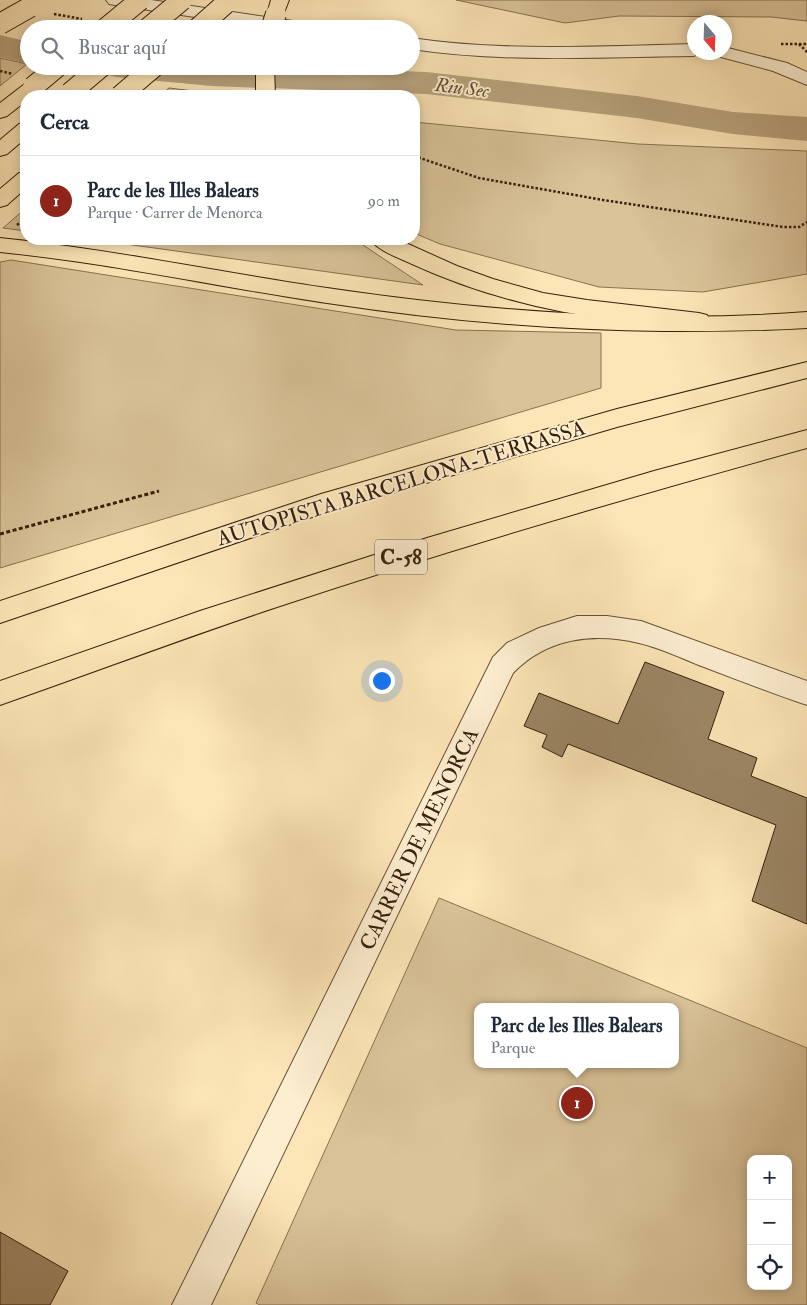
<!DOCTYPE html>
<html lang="es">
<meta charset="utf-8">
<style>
body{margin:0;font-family:"IM FELL Double Pica",serif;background:#f6f6f7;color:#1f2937}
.controls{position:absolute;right:15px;bottom:15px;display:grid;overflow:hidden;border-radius:10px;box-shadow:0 2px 12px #0003}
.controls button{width:45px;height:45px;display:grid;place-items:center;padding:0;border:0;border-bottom:1px solid #e0e1e3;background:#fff;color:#1f2937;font:25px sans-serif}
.compass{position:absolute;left:687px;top:15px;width:45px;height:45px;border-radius:50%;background:#fff;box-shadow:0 2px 12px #0003;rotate:161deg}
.you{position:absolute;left:381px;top:680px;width:18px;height:18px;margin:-12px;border:4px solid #fff;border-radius:50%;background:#1a73e8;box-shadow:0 0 0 8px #1a73e833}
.badge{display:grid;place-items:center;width:32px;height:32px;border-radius:50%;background:#8f2418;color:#fff;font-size:16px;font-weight:700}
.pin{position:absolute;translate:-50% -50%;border:2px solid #fff;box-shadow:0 1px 5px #0006}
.popup{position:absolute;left:474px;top:1003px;width:205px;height:65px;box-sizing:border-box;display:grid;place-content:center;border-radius:10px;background:#fff;filter:drop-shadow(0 1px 4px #0005);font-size:16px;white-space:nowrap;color:#747a83}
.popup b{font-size:19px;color:#1f2937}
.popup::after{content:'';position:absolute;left:50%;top:100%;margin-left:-10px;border:10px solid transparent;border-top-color:#fff}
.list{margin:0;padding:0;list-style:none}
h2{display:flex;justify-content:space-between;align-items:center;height:65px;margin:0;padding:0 20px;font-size:21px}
h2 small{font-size:16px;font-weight:400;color:#747a83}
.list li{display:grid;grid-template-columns:32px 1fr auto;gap:15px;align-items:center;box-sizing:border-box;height:90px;padding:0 20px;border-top:1px solid #e0e1e3}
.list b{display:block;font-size:19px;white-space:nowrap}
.list p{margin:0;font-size:16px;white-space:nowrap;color:#747a83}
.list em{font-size:16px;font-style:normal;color:#747a83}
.icon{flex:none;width:28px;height:28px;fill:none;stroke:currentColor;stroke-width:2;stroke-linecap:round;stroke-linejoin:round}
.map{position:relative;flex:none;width:807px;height:1305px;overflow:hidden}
.search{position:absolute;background:#fff;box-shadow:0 2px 12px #0003;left:20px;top:20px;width:400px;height:55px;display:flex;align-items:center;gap:12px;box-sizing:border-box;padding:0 18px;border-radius:28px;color:#747a83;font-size:19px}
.panel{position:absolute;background:#fff;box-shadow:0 2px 12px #0003;left:20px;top:90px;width:400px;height:155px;border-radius:20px}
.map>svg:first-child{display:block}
.green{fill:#dac399;stroke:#887153;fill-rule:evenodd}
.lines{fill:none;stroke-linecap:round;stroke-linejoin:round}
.river{fill:#b8a27d;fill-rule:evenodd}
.building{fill:#9c8665;stroke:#351f0d}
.minor-casing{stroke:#675037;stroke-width:2}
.tertiary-casing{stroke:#675037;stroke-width:2}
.trunk-casing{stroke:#351f0d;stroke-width:2}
.motorway-casing{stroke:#351f0d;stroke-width:2}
.path-far1{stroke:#351f0d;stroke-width:2.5;stroke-dasharray:2.5 2;stroke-linecap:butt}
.path{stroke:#351f0d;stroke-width:3;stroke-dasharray:4 2.5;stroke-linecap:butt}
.minor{fill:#fdeed0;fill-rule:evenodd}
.tertiary{fill:#fdeed0;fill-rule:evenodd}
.trunk{fill:#fce5b6;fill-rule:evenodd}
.motorway{fill:#fce5b6;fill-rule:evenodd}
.trunk-bridge-casing{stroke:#351f0d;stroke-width:22;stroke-linecap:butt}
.motorway-bridge-casing{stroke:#351f0d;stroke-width:22;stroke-linecap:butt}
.trunk-bridge{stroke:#fce5b6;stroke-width:20}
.motorway-bridge{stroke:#fce5b6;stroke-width:20}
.labels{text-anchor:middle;stroke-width:4;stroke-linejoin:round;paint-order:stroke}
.far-water-label{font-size:19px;font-style:italic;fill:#634d34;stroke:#fdeed0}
.shield{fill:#fdeed0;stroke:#715d48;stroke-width:1}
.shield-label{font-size:20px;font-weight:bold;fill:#351f0d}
.street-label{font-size:21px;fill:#351f0d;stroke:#fdeed0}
</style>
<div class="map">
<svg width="807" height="1305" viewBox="0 0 807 1305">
<rect width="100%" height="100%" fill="#fce5b6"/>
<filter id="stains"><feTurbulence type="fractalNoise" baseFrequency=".004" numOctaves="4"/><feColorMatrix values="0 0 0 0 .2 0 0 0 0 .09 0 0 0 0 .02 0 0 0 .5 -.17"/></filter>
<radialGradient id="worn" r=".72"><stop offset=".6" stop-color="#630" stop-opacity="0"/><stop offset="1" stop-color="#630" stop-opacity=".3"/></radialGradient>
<g class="green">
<polygon points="456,0 807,0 807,21 771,17 619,16 565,23"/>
<polygon points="0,58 27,64 0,86"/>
<polygon points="169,88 236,96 159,96"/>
<polygon points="414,122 638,144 807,151 807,274 703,292 599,287 440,244 414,233"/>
<polygon points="26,208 26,231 3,228"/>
<polygon points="89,239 354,239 423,285"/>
<polygon points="11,260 456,330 601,333 601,388 0,568 0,262"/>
<path d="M439 898 807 1048V1305H260L256 1303ZM478 1007H676V1064H478ZM751 1159H788V1286H751Z"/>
</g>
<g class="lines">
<g class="river">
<polygon points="0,35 29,42 29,64 0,57"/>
<polygon points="98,66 273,66 426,72 637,96 733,112 807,117 807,141 733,134 637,118 426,94 212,86 116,77 103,74"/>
</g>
</g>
<g class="building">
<polygon points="645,662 724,692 708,739 757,758 751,776 807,798 807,924 752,901 776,825 568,744 562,757 542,747 547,735 524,726 539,693 618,724"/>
<polygon points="0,1232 68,1271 50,1305 0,1305"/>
</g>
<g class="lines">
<g class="minor-casing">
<path id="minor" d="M577 616H607L641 621 807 681V705C772 693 738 680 704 667 683 659 661 648 639 643 593 632 547 638 513 673L211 1305H172L493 657 507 643 539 628Z"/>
</g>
<g class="tertiary-casing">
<g id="tertiary">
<polygon points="106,0 151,0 313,24 319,25 322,29 274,29 115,5 109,4"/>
<path d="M411 38C505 52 600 46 694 44V52H701L694 56C600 57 505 63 411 49Z"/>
<polygon points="724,47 787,63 807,72 807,85 773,71 717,56 715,52 724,52"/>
</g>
</g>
<g class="trunk-casing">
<g id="trunk">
<polygon points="271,0 289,0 282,18 276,19 270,18 267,14"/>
<polygon points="256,66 274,66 275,96 256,96"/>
<polygon points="26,172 26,188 7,205 0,207 0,189 19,173"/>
<path d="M370 239H397L457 266 493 279 543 293 587 300 699 313 707 315 710 321 707 327 699 329C654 323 608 320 564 312 512 302 460 286 412 264 399 258 378 251 370 239Z"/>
</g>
</g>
<g class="motorway-casing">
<g id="motorway">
<path d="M33 81 40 83 42 87C38 93 34 96 26 96V101L7 116 0 118V103L26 83Z"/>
<polygon points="26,122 26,138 7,154 0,156 0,140 19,124"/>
<path d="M0 238C110 249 218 272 327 288 482 311 651 324 807 312V328C759 331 712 331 664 331 551 330 438 320 327 303 218 287 110 263 0 252Z"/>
<polygon points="807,362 807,378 617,427 324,513 0,623 0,601 321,494 617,409"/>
<path d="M807 430V448C629 497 452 549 277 607 184 638 92 673 0 705V681L200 611 427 538 654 471Z"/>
</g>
</g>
<g class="path-far1">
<polyline points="54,14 82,19"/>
<polyline points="781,44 807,44"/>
<polyline points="799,44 807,52"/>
<polyline points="0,71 13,74"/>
<polyline points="414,156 479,178 603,200 783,227 799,227 807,222"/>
<polyline points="17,225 26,218"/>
</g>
<polyline class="path" points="0,534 159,491"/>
<use href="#minor" class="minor"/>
<use href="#tertiary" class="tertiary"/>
<use href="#trunk" class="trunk"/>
<use href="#motorway" class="motorway"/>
<g class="trunk-bridge-casing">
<g id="trunk-bridge">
<polyline points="197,29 225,4"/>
<polyline points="271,29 276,14"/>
<polyline points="120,96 155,66"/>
</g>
</g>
<g class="motorway-bridge-casing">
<g id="motorway-bridge">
<polyline points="0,24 30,7"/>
<polyline points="105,29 140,0"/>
<polyline points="147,29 182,0"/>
<polyline points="33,87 58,66"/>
<polyline points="70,93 102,66"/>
</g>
</g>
<use href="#trunk-bridge" class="trunk-bridge"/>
<use href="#motorway-bridge" class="motorway-bridge"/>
</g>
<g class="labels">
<g class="far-water-label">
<text transform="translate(462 87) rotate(7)" y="7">Riu Sec</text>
</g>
<rect class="shield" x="375" y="539.5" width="52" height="35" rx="4"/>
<g class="shield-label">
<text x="401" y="564">C-58</text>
</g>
<g class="street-label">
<text transform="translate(401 483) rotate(-17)" y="7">AUTOPISTA BARCELONA-TERRASSA</text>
<text transform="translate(419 839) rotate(-64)" y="7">CARRER DE MENORCA</text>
</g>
</g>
<rect width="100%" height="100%" filter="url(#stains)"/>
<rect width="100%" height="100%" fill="url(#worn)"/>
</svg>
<div class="controls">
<button>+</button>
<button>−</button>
<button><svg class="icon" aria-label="locate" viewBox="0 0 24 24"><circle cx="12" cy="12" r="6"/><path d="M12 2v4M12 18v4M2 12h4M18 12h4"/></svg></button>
</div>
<svg class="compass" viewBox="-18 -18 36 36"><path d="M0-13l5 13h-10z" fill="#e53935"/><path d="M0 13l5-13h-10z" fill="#747a83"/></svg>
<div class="you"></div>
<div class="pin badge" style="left:577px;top:1103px">1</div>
<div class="popup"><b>Parc de les Illes Balears</b>Parque</div>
<div class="search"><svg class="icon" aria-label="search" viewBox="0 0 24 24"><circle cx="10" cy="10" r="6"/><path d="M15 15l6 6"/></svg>Buscar aquí</div>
<section class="panel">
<h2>Cerca<small></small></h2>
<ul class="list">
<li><span class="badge">1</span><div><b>Parc de les Illes Balears</b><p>Parque · Carrer de Menorca</p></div><em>90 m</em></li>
</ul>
</section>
</div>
